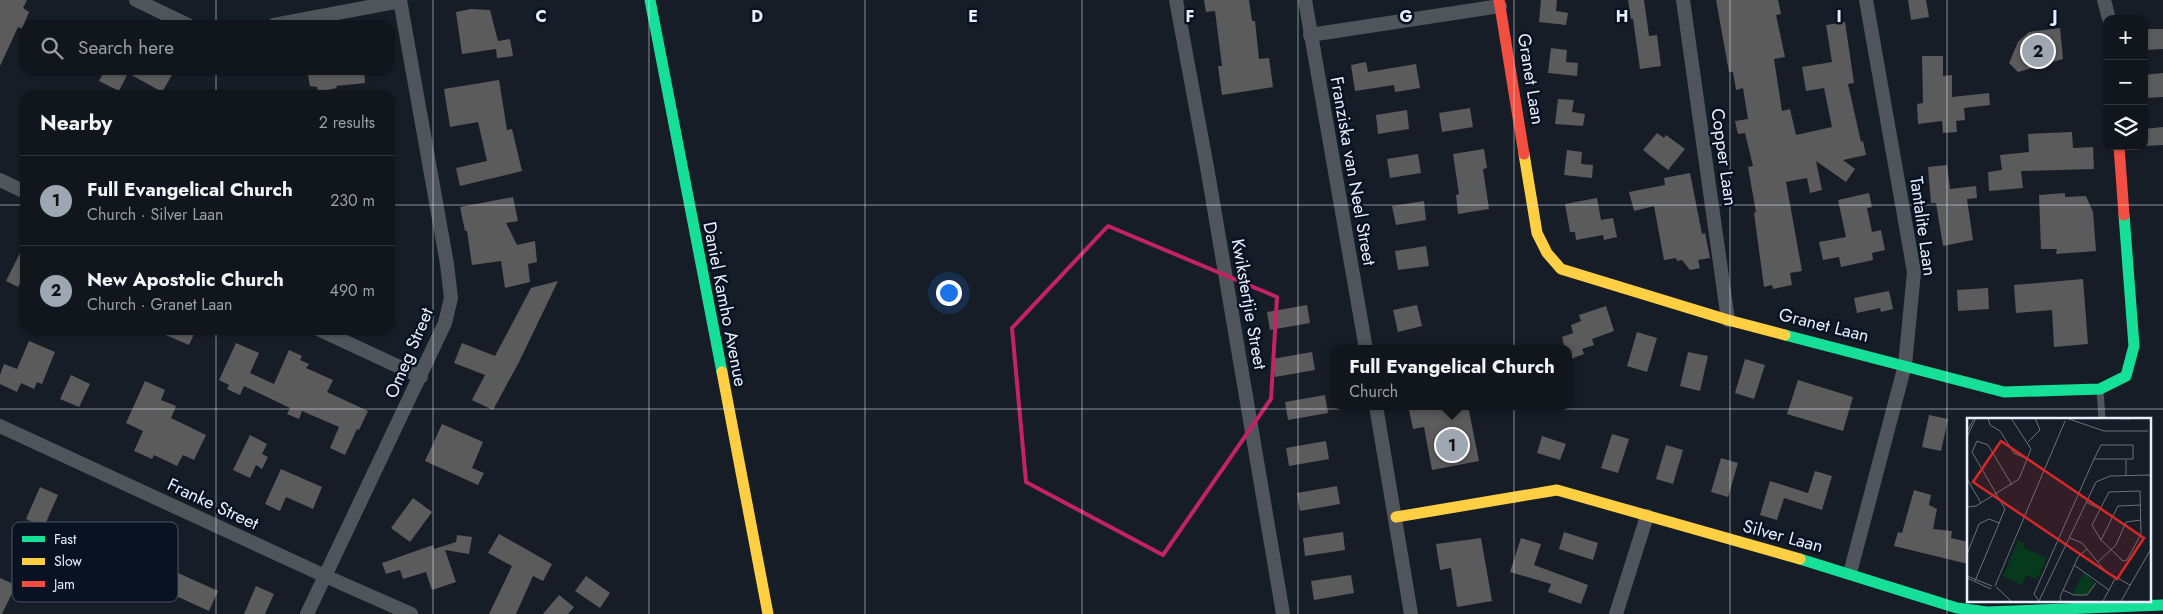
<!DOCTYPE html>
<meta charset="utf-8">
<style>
body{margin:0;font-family:Jost,sans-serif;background:#1a1f26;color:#f1f3f6}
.controls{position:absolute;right:15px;top:15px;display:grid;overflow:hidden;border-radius:10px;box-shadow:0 1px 4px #0004}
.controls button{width:45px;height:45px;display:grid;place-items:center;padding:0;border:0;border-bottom:1px solid #30353b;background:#11161d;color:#f1f3f6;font:25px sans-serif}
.you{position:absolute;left:948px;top:292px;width:18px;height:18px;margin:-12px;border:4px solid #fff;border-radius:50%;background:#1a73e8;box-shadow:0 0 0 8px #1a73e833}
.badge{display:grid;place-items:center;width:32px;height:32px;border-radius:50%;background:#9ea6b1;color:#111;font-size:16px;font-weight:700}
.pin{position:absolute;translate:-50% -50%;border:2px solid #fff;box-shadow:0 1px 5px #0006}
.popup{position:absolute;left:1332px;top:345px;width:240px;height:65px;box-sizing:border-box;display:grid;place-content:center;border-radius:10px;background:#11161d;filter:drop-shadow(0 1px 4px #0005);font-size:16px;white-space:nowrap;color:#9c9fa4}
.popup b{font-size:19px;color:#f1f3f6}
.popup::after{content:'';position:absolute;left:50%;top:100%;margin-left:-10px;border:10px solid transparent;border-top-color:#11161d}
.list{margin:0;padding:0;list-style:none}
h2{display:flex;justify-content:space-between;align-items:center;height:65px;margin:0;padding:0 20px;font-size:21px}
h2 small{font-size:16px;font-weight:400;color:#9c9fa4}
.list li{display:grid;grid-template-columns:32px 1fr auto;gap:15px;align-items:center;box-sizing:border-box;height:90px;padding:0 20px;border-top:1px solid #30353b}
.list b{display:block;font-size:19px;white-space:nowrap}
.list p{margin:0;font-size:16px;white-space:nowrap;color:#9c9fa4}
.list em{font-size:16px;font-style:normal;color:#9c9fa4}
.icon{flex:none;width:28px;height:28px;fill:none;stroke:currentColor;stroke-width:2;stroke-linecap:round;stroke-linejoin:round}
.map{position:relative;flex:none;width:2163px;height:614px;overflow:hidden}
.search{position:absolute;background:#11161d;box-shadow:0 1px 4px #0004;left:20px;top:20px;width:375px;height:55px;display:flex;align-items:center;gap:12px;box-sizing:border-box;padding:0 18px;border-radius:15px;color:#9c9fa4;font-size:19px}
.panel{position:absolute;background:#11161d;box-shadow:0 1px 4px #0004;left:20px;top:90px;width:375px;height:245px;border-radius:15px}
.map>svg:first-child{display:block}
.building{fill:#5c5b5b}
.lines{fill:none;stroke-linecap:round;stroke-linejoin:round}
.lane{stroke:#50555c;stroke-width:7}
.street{stroke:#50555c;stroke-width:14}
.fast{stroke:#16e098;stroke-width:11}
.slow{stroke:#ffcf43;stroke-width:11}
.jam{stroke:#f24e42;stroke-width:11}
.marked{fill:none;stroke:#c42363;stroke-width:4;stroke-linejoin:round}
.grid{fill:none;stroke:#e7effc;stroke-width:1;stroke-opacity:0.55}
.labels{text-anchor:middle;stroke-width:5;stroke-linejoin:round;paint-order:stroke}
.street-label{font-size:18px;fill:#e7effc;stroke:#081223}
.inset-road{fill:none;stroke:#6a717c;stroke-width:1}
.view{fill:#d62828;fill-opacity:0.15;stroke:#d62828;stroke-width:2.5}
.inset-edge{fill:none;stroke:#e7effc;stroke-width:2.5}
.key{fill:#081223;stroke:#4b5464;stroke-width:1}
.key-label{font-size:14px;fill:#e7effc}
.grid-label{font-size:16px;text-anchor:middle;font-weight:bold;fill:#e7effc;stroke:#081223;stroke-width:5;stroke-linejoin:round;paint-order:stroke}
</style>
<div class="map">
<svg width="2163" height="614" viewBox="0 0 2163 614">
<rect width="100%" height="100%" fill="#171d27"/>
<g class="building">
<polygon points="0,0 27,0 23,8 29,12 22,29 18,27 0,66"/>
<polygon points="1204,0 1249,0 1252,21 1255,21 1259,59 1269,58 1273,87 1222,95 1218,66 1222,66 1215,11 1206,12"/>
<polygon points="1541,0 1557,0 1556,11 1568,13 1566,25 1539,22"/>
<polygon points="1628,0 1644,0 1649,36 1657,35 1661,66 1640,69 1633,19 1631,19"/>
<polygon points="1716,0 1778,0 1781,14 1776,15 1785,57 1774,59 1782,111 1790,109 1796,135 1832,127 1824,88 1806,91 1802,67 1832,62 1826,25 1845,22 1854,83 1848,84 1861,142 1863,141 1866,155 1843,160 1855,169 1846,182 1816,161 1822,190 1810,193 1807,178 1786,182 1802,271 1790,273 1792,285 1773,289 1772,285 1764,287 1754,213 1756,212 1748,167 1753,166 1745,133 1738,134 1735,121 1748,119 1743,88 1736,90 1733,72 1729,72"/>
<polygon points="1908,0 1926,0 1929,17 1911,20"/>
<polygon points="471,9 490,10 498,41 510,39 513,56 497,58 496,49 462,54 456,12"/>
<polygon points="2060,28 2063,59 2018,72 2009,63 2018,42 2029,32"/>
<polygon points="2144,29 2163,29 2163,49 2144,50"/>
<polygon points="1551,48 1567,50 1566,62 1578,63 1577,76 1548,73"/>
<polygon points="1922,56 1943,56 1943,76 1952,75 1952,97 1989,93 1990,105 1964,108 1965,120 1956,121 1957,132 1943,133 1942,121 1918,124 1917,104 1923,103"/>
<polygon points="1366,62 1368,72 1416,64 1420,88 1395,92 1394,85 1355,91 1351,65"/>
<polygon points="105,70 175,70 162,92 128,73 119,91 99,81"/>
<polygon points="307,70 333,70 333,72 364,70 365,83 336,86 337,88 318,92 317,87 310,86"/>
<polygon points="2163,73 2163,97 2144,98 2144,75"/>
<polygon points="499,80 507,130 512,129 522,171 460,186 456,168 487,161 478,122 450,127 444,89"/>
<polygon points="1558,99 1574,100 1572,112 1585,114 1583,126 1555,124"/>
<polygon points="1470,108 1473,127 1442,132 1439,113"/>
<polygon points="1407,110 1409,129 1378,134 1376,115"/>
<polygon points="2163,127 2163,145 2144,146 2144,129"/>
<polygon points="2072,132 2073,148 2093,147 2094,169 2021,171 2023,188 1989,191 1988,172 2002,170 2000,155 2029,152 2028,134"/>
<polygon points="1657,133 1664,138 1666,135 1685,149 1668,170 1643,150"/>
<polygon points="1484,149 1487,168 1483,169 1489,209 1458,214 1456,195 1459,194 1453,154"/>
<polygon points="1567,150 1582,152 1581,164 1593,165 1592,178 1564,175"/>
<polygon points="1418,154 1421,173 1390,178 1387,159"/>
<polygon points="1947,165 1950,189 1976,186 1977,198 1967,199 1973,240 1943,246 1936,203 1931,203 1928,167"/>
<polygon points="1690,173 1702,234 1705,233 1710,258 1698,260 1700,268 1690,270 1682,260 1677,261 1676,258 1664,260 1654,206 1634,211 1629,192 1665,185 1664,178"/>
<polygon points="1869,193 1872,207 1867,208 1872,232 1881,230 1885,250 1872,253 1873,260 1841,267 1839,257 1823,260 1819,242 1846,237 1838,200"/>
<polygon points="2065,193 2065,197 2086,196 2093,212 2096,251 2056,254 2057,249 2041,249 2039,195"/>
<polygon points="513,197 518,221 506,223 517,245 535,241 537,262 528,264 530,282 505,288 501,261 472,265 467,231 465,231 460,207"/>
<polygon points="1597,198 1601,220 1613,218 1617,237 1604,240 1603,235 1576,240 1575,232 1570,232 1565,204"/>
<polygon points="1424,201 1426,220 1396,225 1392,206"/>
<polygon points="25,243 25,284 21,282 18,287 6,281"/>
<polygon points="1426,246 1429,266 1398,270 1395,251"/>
<polygon points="2083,279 2088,344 2054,347 2052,310 2016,313 2014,285"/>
<polygon points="558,281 519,362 493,410 472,400 485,375 454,363 462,343 495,356 531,288"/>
<polygon points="1988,288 1989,309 1958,311 1957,290"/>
<polygon points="1889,291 1893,309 1881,312 1880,308 1857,313 1854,298"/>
<polygon points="1307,305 1310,323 1270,330 1267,312"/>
<polygon points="1417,305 1422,326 1398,332 1393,310"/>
<polygon points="1606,306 1614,331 1592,339 1594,345 1582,349 1584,354 1568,360 1568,349 1565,349 1562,337 1573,333 1571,325 1581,321 1579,315"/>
<polygon points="154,330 196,330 189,345"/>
<polygon points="1637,332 1657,338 1647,372 1627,366"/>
<polygon points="29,341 55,352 42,384 37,382 34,389 21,383 17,392 0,384 0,375 4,364 17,369"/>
<polygon points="236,343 259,353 250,373 274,384 289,350 302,356 300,360 309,364 306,368 333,380 327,392 368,411 359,430 357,429 345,455 330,448 339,427 302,411 299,419 287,414 290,408 244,386 240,395 227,389 229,385 219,380"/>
<polygon points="1312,352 1315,370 1275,377 1272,359"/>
<polygon points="1688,352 1708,356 1700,391 1680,386"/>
<polygon points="1745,359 1765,365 1754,399 1735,393"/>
<polygon points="71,375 90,384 79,407 60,399"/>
<polygon points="1798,380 1853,397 1843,431 1787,414"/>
<polygon points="145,381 165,390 161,400 176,406 171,418 206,435 194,460 183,455 177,466 154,455 152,459 134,451 143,431 126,423"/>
<polygon points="1325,395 1328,413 1288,420 1285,402"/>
<polygon points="1428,406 1468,406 1479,461 1432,470 1424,427 1413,429 1409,410"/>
<polygon points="1929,415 1948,419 1941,451 1922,447"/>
<polygon points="442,424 483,442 472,468 484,473 478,485 425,461"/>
<polygon points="1612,434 1629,439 1618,473 1601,468"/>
<polygon points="250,435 267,444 262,454 268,457 262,469 256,465 250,478 233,470"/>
<polygon points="1542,436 1566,444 1560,460 1537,453"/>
<polygon points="1326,441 1329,459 1289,466 1286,448"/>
<polygon points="1666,445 1683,450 1673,484 1656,479"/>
<polygon points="1721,458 1738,463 1728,497 1711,492"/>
<polygon points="281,469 322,487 313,509 286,497 280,511 265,504"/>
<polygon points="1815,471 1832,476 1822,510 1784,498 1777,520 1760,515 1770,481 1808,493"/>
<polygon points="1337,486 1340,504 1300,511 1297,493"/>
<polygon points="40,487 58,495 44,527 26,519"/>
<polygon points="1914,490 1931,495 1929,505 1937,509 1933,529 1952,531 1951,538 1968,542 1968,564 1894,546 1898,532 1902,533"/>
<polygon points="413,498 432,512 410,542 391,528"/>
<polygon points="98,527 117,537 112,546 141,558 149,539 175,550 167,568 218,591 209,611 176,596 177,594 96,560 93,567 81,560"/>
<polygon points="1343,532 1345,550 1305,556 1303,538"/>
<polygon points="1564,532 1598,543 1593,560 1559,549"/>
<polygon points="499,534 552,564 543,581 533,576 516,614 489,614 512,566 488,553"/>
<polygon points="457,535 472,537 469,554 445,550 456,582 432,590 426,572 403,579 400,570 386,574 382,563 433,545 434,549 456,542"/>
<polygon points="1481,538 1492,601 1457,607 1451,568 1440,570 1436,544"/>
<polygon points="1521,538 1541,544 1534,565 1588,585 1581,604 1548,592 1551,584 1510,572"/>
<polygon points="1351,575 1354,593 1314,600 1311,581"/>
<polygon points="586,576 610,593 600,608 575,591"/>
<polygon points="0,578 16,585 2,614 0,614"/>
<polygon points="256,586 274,594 265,614 244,614"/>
<polygon points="559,595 574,607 568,614 543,614"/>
</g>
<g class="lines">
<polyline class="lane" points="2100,390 2102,419"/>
<g class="street">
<polyline points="136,0 188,25"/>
<polyline points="1176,0 1207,167 1283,614"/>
<polyline points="1305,0 1366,349"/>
<polyline points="1683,0 1728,320"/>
<polyline points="2104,0 2109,19"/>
<polyline points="274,25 400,1"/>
<polyline points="1310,35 1500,6"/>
<polyline points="0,180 25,192"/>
<polyline points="320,330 421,377"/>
<polyline points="1376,406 1411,614"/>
<polyline points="0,426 325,576 411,614"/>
<polyline points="1850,573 1905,365 1914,272 1866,0"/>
<polyline points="307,614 445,323 451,298 447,264 400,0"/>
<polyline points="1616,614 1647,516"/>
</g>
<g class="fast">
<polyline points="650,0 722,372"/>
<polyline points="1785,335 2004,392 2100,389 2126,376 2134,346 2124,215"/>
<polyline points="1800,559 1957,608 1987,612 2163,605"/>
</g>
<g class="slow">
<polyline points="1524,154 1537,233 1547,253 1561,269 1728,320 1785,335"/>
<polyline points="722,372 768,614"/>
<polyline points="1396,517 1557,490 1800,559"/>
</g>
<g class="jam">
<polyline points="1499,0 1524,154"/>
<polyline points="2119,146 2124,215"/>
</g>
</g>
<path class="marked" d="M1108 226 1277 297 1271 399 1163 555 1026 482 1012 328Z"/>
<path class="grid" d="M216 0V25M433 0V614M649 0V614M865 0V614M1082 0V614M1298 0V614M1514 0V614M1730 0V614M1947 0V614M216 70V95M0 205H25M390 205H2163M216 330V614M0 409H2163"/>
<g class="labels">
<g class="street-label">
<text transform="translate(1531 79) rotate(81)" y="6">Granet Laan</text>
<text transform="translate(1724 157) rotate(82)" y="6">Copper Laan</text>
<text transform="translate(1353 171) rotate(80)" y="6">Franziska van Neel Street</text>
<text transform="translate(1923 226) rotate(82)" y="6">Tantalite Laan</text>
<text transform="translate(725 304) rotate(79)" y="6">Daniel Kamho Avenue</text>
<text transform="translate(1249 304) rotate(80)" y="6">Kwikstertjie Street</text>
<text transform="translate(1824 325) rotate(14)" y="6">Granet Laan</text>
<text transform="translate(409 353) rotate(-67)" y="6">Omeg Street</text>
<text transform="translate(213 504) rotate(25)" y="6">Franke Street</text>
<text transform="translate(1783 536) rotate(15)" y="6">Silver Laan</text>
</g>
</g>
<g transform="translate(1967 418)">
<rect width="184" height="184" fill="#171d27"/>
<path d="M51 122 57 125 56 129 80 140 70 161 59 157 55 167 36 158ZM117 154 128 165 121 176 109 177 106 175Z" fill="#073a1c"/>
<path class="inset-road" d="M21 0 23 7 33 13 47 35 60 41M132 0 163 1M102 1 137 13H181M0 14 7 0M0 19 9 0M61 24 73 12 68 0M159 42V58M0 61 14 85M173 73 174 116 160 142 156 143 134 122 125 107 142 74ZM119 84 133 91M0 89 9 88 52 61 64 31 44 0M103 120 115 125 138 153 163 167M134 122 151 88 174 87M0 136 12 106 22 101 32 105M131 144 149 127 159 104 174 102M107 147 142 172M0 158 25 168M0 160 24 171M8 163 38 91 5 34 10 23 21 27 45 67M28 168 98 3M29 169 44 183M96 172 107 177H120L129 165M72 183 67 176 127 41 134 27H166V41H127M72 183 129 64 143 58 184 57M94 183 93 179 111 139 120 131M136 183 149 159M154 183 184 131"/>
<path class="view" d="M34 23 177 120 150 161 6 64Z"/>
<rect width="184" height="184" class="inset-edge"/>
</g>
<rect x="12" y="522" width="166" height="80" rx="8" class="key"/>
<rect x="22" y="536" width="23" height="6" fill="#16e098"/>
<rect x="22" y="558" width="23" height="7" fill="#ffcf43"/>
<rect x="22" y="581" width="23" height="6" fill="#f24e42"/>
<g class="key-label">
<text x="54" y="544">Fast</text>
<text x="54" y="566">Slow</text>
<text x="54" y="589">Jam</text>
</g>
<g class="grid-label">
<text x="541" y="22">C</text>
<text x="757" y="22">D</text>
<text x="973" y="22">E</text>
<text x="1190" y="22">F</text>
<text x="1406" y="22">G</text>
<text x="1622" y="22">H</text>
<text x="1839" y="22">I</text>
<text x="2055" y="22">J</text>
</g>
</svg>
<div class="controls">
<button>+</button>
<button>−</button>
<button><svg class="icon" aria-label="layers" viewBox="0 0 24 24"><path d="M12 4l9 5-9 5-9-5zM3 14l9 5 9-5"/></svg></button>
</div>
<div class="you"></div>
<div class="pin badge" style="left:1452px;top:445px">1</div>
<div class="popup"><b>Full Evangelical Church</b>Church</div>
<div class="pin badge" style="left:2038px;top:51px">2</div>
<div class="search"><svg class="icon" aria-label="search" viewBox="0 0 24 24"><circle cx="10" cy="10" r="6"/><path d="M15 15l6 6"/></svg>Search here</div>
<section class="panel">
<h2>Nearby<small>2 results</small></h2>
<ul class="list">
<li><span class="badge">1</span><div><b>Full Evangelical Church</b><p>Church · Silver Laan</p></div><em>230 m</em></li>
<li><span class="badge">2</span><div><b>New Apostolic Church</b><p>Church · Granet Laan</p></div><em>490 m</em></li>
</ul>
</section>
</div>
